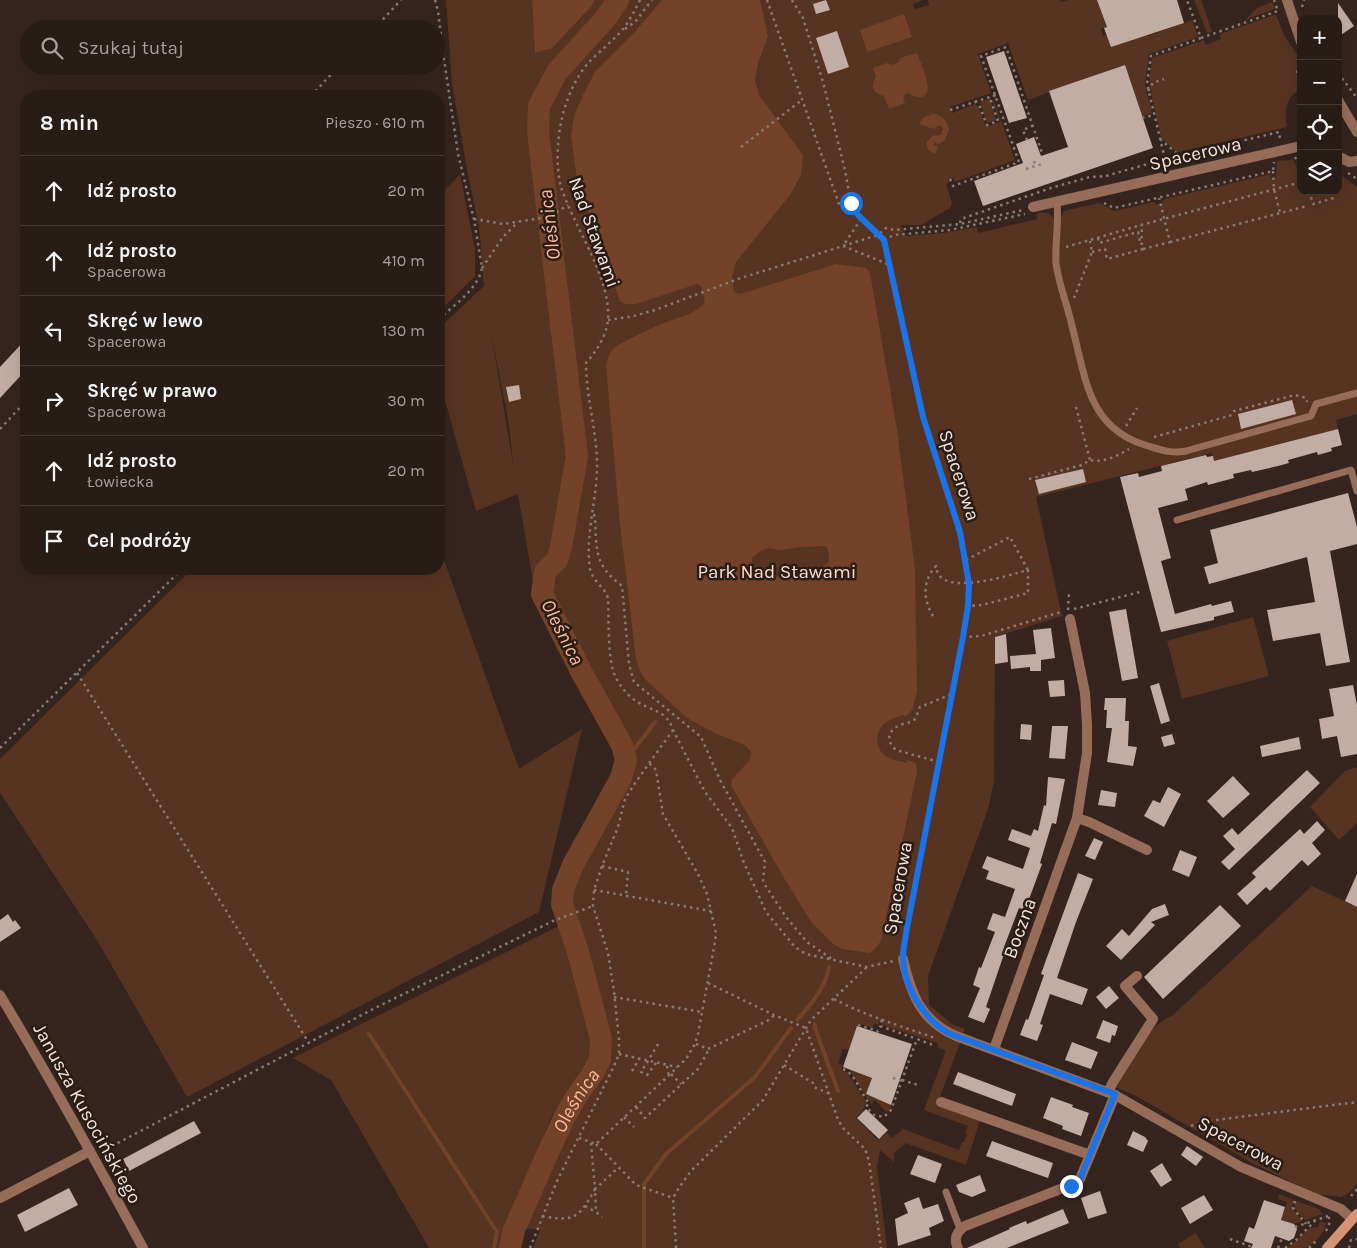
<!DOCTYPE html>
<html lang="pl">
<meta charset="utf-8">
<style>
body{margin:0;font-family:Karla,sans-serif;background:#342923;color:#f1f3f6}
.controls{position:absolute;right:15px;top:15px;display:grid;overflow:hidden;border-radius:10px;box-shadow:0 5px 20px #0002}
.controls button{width:45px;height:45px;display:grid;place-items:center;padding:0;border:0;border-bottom:1px solid #443a35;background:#281c16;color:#f1f3f6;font:25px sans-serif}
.stop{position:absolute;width:15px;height:15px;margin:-11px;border:4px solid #1a73e8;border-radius:50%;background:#fff}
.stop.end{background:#1a73e8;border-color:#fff;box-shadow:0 1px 5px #0008}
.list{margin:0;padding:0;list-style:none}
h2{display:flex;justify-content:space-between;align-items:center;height:65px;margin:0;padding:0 20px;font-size:21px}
h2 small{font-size:16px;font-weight:400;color:#a5a1a1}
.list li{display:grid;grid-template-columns:32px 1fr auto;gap:15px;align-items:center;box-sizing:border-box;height:70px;padding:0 20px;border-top:1px solid #443a35}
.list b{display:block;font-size:19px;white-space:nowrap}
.list p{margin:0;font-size:16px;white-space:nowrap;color:#a5a1a1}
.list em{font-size:16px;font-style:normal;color:#a5a1a1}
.icon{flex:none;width:28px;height:28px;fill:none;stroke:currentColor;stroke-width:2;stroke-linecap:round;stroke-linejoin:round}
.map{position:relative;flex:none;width:1357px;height:1248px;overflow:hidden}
.search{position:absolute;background:#281c16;box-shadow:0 5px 20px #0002;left:20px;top:20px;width:425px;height:55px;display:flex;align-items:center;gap:12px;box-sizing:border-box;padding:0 18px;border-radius:28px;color:#a5a1a1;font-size:19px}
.panel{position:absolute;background:#281c16;box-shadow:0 5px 20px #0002;left:20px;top:90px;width:425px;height:485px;border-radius:20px}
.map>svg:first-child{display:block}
.green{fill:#573422;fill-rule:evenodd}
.water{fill:#734229;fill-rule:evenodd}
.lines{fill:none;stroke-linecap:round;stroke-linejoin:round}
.stream{stroke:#734229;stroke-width:4}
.river{stroke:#734229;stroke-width:22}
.building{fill:#c1ada3}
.path{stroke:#887a74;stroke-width:2.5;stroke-dasharray:2.5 4;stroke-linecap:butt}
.service{stroke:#976d59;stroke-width:7}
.minor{stroke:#976d59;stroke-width:10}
.secondary{stroke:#d69272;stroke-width:10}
.route{stroke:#1a73e8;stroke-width:6}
.labels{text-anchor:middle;stroke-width:5;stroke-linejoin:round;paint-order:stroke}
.street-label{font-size:19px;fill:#f0e5e0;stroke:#2b1c14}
.park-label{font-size:19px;fill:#fddbcc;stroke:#2b1c14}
.water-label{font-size:20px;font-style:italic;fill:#fbba9b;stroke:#2b1c14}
</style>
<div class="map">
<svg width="1357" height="1248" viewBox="0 0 1357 1248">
<rect width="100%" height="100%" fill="#35251e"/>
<g class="green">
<path d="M446 0H532L535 52C557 37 581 24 595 0H924L913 4 915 9 929 5 928 0H1060L1061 2 1068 0H1097L1107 27 1101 29 1103 36 1109 33 1146 31 1148 36 1192 20 1198 37 1149 54 1145 85 1152 113 1142 116 1124 65 1028 100 1008 43 978 54 991 93 950 107 952 113 975 104 979 108 986 127 1000 122 993 102 994 101 1015 160 955 182 953 178 948 180 949 183 946 184 952 203 950 208 921 225H900L906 236 943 233 977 227 978 233 1037 219 1036 214C1044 212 1048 212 1054 218L1062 216 1064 211 1099 203 1114 211 1154 202 1157 205 1162 203 1164 199 1271 174V178L1276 177 1277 161C1282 160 1287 161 1293 159L1298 171H1301V191H1338V173L1357 187V414L1336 420 1338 429 1214 461 1212 453 1036 497 1062 616 995 637 994 781 988 809 928 976 929 1005 952 1024 965 1029 937 1105 980 1120 966 1165 906 1143 894 1153V1162L880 1150 877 1167 887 1248H533L540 1230 524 1228 572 1121 590 1088 600 1074 606 1059 607 1044 600 1007 566 893 619 793 634 760 630 746 605 703 566 625 547 611 535 594 518 494 476 511 439 379V328L484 286 479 226 468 175 452 84ZM491 332 508 419 514 469ZM879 1022 882 1023V1025L938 1043 937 1047 946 1050 924 1110 968 1126 965 1133 967 1134 964 1142H962L959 1150 903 1129 892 1138 887 1133 878 1140 856 1118 865 1108 864 1106 867 1103 847 1072 841 1070 843 1065 838 1063 843 1049 849 1050 858 1023 873 1028 874 1023 878 1025Z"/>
<polygon points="1194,0 1201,0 1212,32 1207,33"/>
<polygon points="1272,2 1275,7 1272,10 1245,20 1257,8"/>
<path d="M1276 15 1284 35 1301 61V68L1295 70 1297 75 1301 74V88C1286 97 1284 110 1287 127L1179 152 1175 151 1161 137 1149 85 1152 58 1204 40 1206 45 1221 39 1220 34 1271 16Z"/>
<polygon points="990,98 996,120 987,123 980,102"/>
<polygon points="460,174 475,250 475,276 439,312 439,197"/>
<polygon points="439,546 519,769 582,729 539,912 187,1097 97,940 0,793 0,759 192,569 439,569"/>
<polygon points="1253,617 1269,676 1182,699 1167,641"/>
<polygon points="1357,767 1357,823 1339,840 1310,807 1345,771"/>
<path d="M1312 886 1357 907V1184L1349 1193 1341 1197 1316 1194 1254 1164 1136 1096 1116 1087C1131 1059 1143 1029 1173 1015Z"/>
<polygon points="561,925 595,1037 588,1064 552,1115 503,1236 501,1248 429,1248 331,1080 293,1058"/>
<polygon points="876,1064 866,1096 867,1095 890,1103 891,1109 886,1112 875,1100 872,1104 866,1097 850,1070"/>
<polygon points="1279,1194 1294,1200 1292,1208 1302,1221 1294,1224 1281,1220 1287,1202 1278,1199"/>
<polygon points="1296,1201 1319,1209 1323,1214 1305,1220 1294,1208"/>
<path d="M1321 1221 1326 1223C1325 1232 1314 1245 1305 1248 1301 1248 1293 1248 1288 1248L1310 1228 1318 1227Z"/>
<polygon points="1196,1233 1205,1248 1180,1248 1178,1244"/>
</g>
<g class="water">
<polygon points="532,0 595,0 590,8 552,48 535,53"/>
<path d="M662 0H760L768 36 758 63 755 81 759 95 803 155 801 175 790 195 736 262 732 277 734 292 740 294 836 264 866 268 870 273 897 430 915 570 917 692 912 710 905 717 903 715C895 718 887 720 882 726 874 735 876 751 887 757 892 760 900 761 906 763L907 760 916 763 917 772 881 941 874 950 869 953 842 949 833 944 812 923 784 878 731 785 732 779 750 760 751 752 745 745 717 734 687 718 645 679 640 671 636 659 620 524 606 365C608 358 609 353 614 348 621 342 654 327 664 323 679 317 695 315 705 302L701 286 697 284 636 304H625L620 301 577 179 571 136 574 116 583 95 595 72 634 33ZM825 546 828 549 829 562 821 568 771 578 760 573 752 565V558L762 550 769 548 781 550 801 547Z"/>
<polygon points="904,14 912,37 867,52 860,30"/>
<path d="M917 53C920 62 939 99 918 97 913 97 911 93 907 93L903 97 905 103 889 109 884 96C873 94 870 86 876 77L873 68 887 63 891 65 899 62 900 58Z"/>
<path d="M932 114C942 114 948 121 949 130L944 141 937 145 936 142 933 144 934 146 938 147 936 153C929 153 926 148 927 142L932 136 941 135 943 128 939 125 934 129 919 124 923 118Z"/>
</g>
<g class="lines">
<g class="stream">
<polyline points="626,760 655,722"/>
<path d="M797 1020C812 1003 825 989 829 967"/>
<polyline points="815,1024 815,1028 838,1091"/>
<polyline points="369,1034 497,1232 494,1248"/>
<polyline points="644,1248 644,1184 666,1154 755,1077 791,1028"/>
</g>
<path class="river" id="s1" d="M510 1248 514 1230 546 1157 565 1116 580 1091 592 1075 600 1059 601 1039 578 952 562 904 563 890 573 865 621 778 626 760 622 745 582 673 542 594 545 572 557 560 561 547 577 456 538 132 539 106 557 72 605 19 618 0"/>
</g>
<g class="building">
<polygon points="826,0 830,10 816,14 813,4"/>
<polygon points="1097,0 1177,0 1184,23 1111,47 1104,28 1107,27"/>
<polygon points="1338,3 1354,26 1338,37"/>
<polygon points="837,31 849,67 828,74 816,38"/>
<polygon points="1004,51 1027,118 1009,123 986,57"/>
<polygon points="1125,65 1153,148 983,206 974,181 1023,163 1016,144 1034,137 1041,156 1068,147 1049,91"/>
<polygon points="26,339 26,370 0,398 0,367"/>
<polygon points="519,385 521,399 509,402 506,387"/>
<polygon points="1292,400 1296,414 1241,429 1238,414"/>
<polygon points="1338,429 1342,445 1331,448 1332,451 1318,455 1317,452 1288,460 1289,463 1278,466 1252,472 1251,470 1233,474 1234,478 1208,485 1207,482 1185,489 1188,500 1158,508 1171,558 1161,561 1175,614 1211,604 1212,606 1231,601 1234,612 1214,617 1214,620 1161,632 1120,477 1138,473 1139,477 1162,471 1161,466 1206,455 1207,457 1213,456 1214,461"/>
<polygon points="1083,469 1086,482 1039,494 1035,480"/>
<polygon points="1348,493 1357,527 1357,544 1330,551 1350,662 1326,666 1320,633 1273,641 1267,610 1315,602 1307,557 1209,584 1204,567 1218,563 1210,530"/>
<polygon points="1126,609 1138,678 1122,681 1109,612"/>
<polygon points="1051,628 1055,658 1041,660 1041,671 1030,671 1030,667 1011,669 1010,656 1036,654 1033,630"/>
<polygon points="1006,634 1008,662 995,664 995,637"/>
<polygon points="1064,680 1065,696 1050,697 1048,681"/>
<polygon points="1159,683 1170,721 1161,724 1150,686"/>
<polygon points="1353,685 1357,705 1357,754 1341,757 1337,736 1322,739 1319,719 1334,716 1329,689"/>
<polygon points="1105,698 1126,698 1125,721 1129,721 1128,746 1137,747 1133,766 1107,762 1112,728 1106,728 1107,710 1104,710"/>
<polygon points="1021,724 1032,725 1031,740 1020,739"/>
<polygon points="1052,726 1068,726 1065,759 1049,758"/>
<polygon points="1172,734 1175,744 1164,747 1161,737"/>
<polygon points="1299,737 1301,749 1262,757 1260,746"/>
<polygon points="1307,770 1320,783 1229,870 1221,862 1235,849 1223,836 1232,828 1238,835"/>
<polygon points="1233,776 1250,794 1223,818 1207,801"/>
<polygon points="1048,777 1065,779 1056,824 1052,823 1040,863 1042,864 1025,910 1019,908 1004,947 1006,948 986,1007 990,1009 984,1023 968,1017 980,988 973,985 979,967 981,968 995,932 987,929 993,913 1005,917 1015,889 986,879 989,871 982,868 987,856 1023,869 1030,848 1008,840 1012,829 1031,836 1034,829 1038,831 1044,805 1046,806"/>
<polygon points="1168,787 1181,794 1164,827 1144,816 1153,800 1160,803"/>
<polygon points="1101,790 1117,793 1115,807 1098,805"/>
<polygon points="1317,821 1325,830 1312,843 1321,854 1308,866 1302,860 1270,891 1266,887 1247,905 1237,894 1256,877 1252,873 1300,829 1304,834"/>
<polygon points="1094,838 1103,842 1095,860 1085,856"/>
<polygon points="1180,850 1197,857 1189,877 1172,870"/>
<polygon points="1078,873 1093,879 1076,922 1057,978 1088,989 1082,1005 1050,994 1040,1024 1043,1025 1037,1041 1020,1035 1026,1019 1028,1020 1044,975 1041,974 1046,960"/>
<polygon points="1357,874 1357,907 1345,901"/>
<polygon points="1165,904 1169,915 1151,922 1155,925 1121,960 1106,946 1122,929 1129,936 1152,909"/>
<polygon points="1220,905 1241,926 1163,999 1144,977"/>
<polygon points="8,914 13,922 15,920 21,928 0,942 0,920"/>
<polygon points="1109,986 1119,998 1106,1009 1096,997"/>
<polygon points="1103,1020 1118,1026 1115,1036 1112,1035 1110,1043 1096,1038"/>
<polygon points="857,1026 912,1044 891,1105 866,1094 872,1078 843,1067"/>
<polygon points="1072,1042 1098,1052 1091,1069 1065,1060"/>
<polygon points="958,1072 1016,1094 1012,1106 953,1084"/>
<polygon points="1051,1097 1073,1105 1072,1107 1089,1113 1081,1136 1062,1129 1063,1126 1043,1118"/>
<polygon points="866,1109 888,1130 879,1139 857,1118"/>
<polygon points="194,1121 201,1133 129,1171 123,1159"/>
<polygon points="1133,1131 1145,1137 1148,1141 1143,1152 1127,1145"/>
<polygon points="992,1141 1053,1163 1048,1178 986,1156"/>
<polygon points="1187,1146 1203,1157 1196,1166 1181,1155"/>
<polygon points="918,1155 942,1164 935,1183 910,1174"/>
<polygon points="1162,1163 1172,1180 1161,1187 1150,1171"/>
<polygon points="980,1175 986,1191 972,1197 959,1192 956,1185"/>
<polygon points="69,1188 78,1205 25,1232 17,1215"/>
<polygon points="1100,1191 1107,1213 1088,1219 1081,1198"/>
<polygon points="1204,1195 1213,1210 1190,1224 1181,1208"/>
<polygon points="919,1197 923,1209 938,1204 944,1221 929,1228 931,1235 898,1246 895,1219 908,1213 904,1203"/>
<polygon points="1264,1200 1285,1207 1281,1220 1294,1224 1297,1229 1294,1238 1289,1241 1275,1236 1271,1248 1251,1248 1253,1244 1244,1241 1249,1227 1254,1229"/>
<polygon points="1063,1209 1069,1223 1049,1231 1007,1248 967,1248 1010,1229 1009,1228 1026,1221 1027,1224"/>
</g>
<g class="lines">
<g class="path">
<path d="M435 0 438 11 444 59 458 154 474 219 482 268C478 289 454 305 439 319"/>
<path d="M640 0C635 10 630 20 623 29 613 41 601 50 590 61 575 77 565 102 561 123 557 142 556 168 561 187 574 227 611 278 608 319 607 335 596 352 586 363 586 399 598 434 597 470 596 503 585 537 590 569 593 582 604 586 608 598 609 618 607 662 616 678 621 687 627 695 636 701 651 711 667 710 673 730L705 792 732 828 744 863 766 912 795 947 806 954 815 956 867 967 894 961"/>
<polyline points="767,0 839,204 842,208 856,214"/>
<polyline points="792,0 803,18 823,82 845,170 851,203 861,219 884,240 887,249 923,417 960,532 969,584 968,606 963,637 904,948"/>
<polyline points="1302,7 1304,0"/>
<polyline points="374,29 401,0"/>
<polyline points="625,29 635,22 652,0"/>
<polyline points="1201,38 1278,11 1274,0"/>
<polyline points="1300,56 1301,55"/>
<polyline points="1296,72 1301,70"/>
<polyline points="1338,73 1357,98"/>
<polyline points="1148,91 1153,83 1164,79"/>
<polyline points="311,96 339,66"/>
<polyline points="975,101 980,107 987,125 998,121 991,101 995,94"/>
<polyline points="950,110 999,94"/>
<polyline points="1142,118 1154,115"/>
<polyline points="1160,139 1180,156"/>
<polyline points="1027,140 1023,130 1032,126"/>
<polyline points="741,147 802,100"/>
<polyline points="1295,157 1301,170"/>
<polyline points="1165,159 1147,84 1151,56 1201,38 1187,0"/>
<polyline points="1034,161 1036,166"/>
<polyline points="1026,169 1042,164"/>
<polyline points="1273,171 1274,189 1280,213"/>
<polyline points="1348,173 1357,179"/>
<polyline points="950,179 953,186 1019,162 981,56 1006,47 1043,156"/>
<polyline points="1309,191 1313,204 1334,198"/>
<polyline points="1104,203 1114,208 1273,171 1274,162"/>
<polyline points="474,219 503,224 548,217 568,205"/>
<polyline points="861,219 843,246 890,265"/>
<polyline points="960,223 961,219 1054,187 1090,177 1106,176 1165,159 1279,132 1280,139"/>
<polyline points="1098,238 1099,243 1138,232 1140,241"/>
<polyline points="884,240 894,235 950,230 1025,214"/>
<polyline points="1170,242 1307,206"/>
<polyline points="1066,247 1141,225 1298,183"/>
<polyline points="1143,249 1170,242 1159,198"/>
<path d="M1092 252 1105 249 1107 259 1143 249C1140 240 1143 234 1141 225"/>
<polyline points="482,268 503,237 518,222"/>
<polyline points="1074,298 1092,252 1090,241"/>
<polyline points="608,320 634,316 655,310 738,279 878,235 886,228 894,230 960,224 1023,210"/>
<polyline points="1076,407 1090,460"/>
<polyline points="1126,426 1137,408"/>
<polyline points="0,429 26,401"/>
<polyline points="1154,437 1232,415 1234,411 1295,395 1306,398 1307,402"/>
<path d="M1029 479 1082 465 1090 460C1104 463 1117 456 1129 449"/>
<path d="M594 514C596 522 595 530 596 538 597 562 604 572 622 586L629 664 634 682 701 737 720 780 765 862 763 881 765 885 786 917 807 942 832 959"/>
<polyline points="966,560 1010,537 1028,570"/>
<polyline points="1074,609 1140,592"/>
<polyline points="1068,610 1069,591"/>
<path d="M933 616C923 599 922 581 936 566 938 599 1009 575 1028 570V593L982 605 968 606"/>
<polyline points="963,637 981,636 1061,612"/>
<polyline points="77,673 309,1043"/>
<polyline points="0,748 182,569"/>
<path d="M939 762 896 750C886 741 887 731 900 725 905 723 911 723 915 719 917 716 918 711 920 707L952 694"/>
<polyline points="602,866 628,872 626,896"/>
<polyline points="594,890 711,911"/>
<polyline points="708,983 774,1015 806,1028 837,1117 842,1127 865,1149 869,1161 881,1248"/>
<polyline points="614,997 702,1012"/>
<path d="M834 999C866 1016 901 1026 935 1038"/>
<polyline points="882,1020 880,1026 917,1039"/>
<polyline points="858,1025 878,1031"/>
<polyline points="877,1033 880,1026"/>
<polyline points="696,1044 708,1049 771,1019 774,1015"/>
<polyline points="619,1054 677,1067"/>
<polyline points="656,1063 647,1075 641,1072 660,1041"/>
<polyline points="784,1065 813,1083 814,1087 828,1093"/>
<polyline points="667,1066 669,1076"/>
<path d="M843 1069C856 1074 860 1093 869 1103L866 1107 874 1115 884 1117 891 1110 917 1039 933 1045"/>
<polyline points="632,1071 639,1059"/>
<polyline points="671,1074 681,1084"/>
<polyline points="893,1078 902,1081"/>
<polyline points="902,1080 918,1085"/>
<polyline points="636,1107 645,1118 698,1069 708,1051 708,1049"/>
<polyline points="624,1117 634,1127"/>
<polyline points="1191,1126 1200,1122 1357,1102"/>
<polyline points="579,1138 596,1144 686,1059 695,1044 698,1034 715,942 716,933 707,894 698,874 663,814 656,770 649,763"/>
<polyline points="591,1143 595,1189 618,1168"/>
<polyline points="596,1144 636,1185 673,1198"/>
<polyline points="105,1156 107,1149 112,1146 377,1007 553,921 593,906"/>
<polyline points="1351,1196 1357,1189"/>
<polyline points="1295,1201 1293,1208 1306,1224"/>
<polyline points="585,1206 596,1212"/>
<path d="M542 1216C575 1222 579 1218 595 1189L596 1212 602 1217"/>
<polyline points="1295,1227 1328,1216"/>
<polyline points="1326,1231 1330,1222 1328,1215"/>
<polyline points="1230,1239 1252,1247"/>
<polyline points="530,1248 557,1181 614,1066 619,1054 619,1039 614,992 608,953 593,906 594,890 602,866 618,827 625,799 635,783 673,730"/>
<polyline points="676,1248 673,1198 680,1186 691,1171 763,1100 811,1020 866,968"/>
<polyline points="1278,1248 1282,1238"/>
<polyline points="1285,1248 1296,1240 1315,1221"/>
<polyline points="1309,1248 1317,1240"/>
<polyline points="1349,1248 1351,1240 1357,1239"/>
</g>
<g class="service">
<path d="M1057 202C1059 223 1055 243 1056 263 1058 282 1068 307 1072 326 1086 379 1088 429 1148 446 1161 450 1172 454 1186 451L1311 416 1316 404 1357 393"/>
<polyline points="1177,520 1351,470 1357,491"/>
<polyline points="946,1192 960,1229"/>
</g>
<g class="minor">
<polyline points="1287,0 1301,42"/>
<polyline points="1338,100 1357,132"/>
<polyline points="1338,156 1349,162 1357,161"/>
<polyline points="1033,207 1301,146"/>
<polyline points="1077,818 1089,822 1147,850"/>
<path d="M903 959C911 994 921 1021 956 1036L1115 1095 1241 1167 1341 1209 1352 1219"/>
<path d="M0 995C50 1078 97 1163 143 1248"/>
<polyline points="994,1049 1077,818 1087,753 1087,725 1085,693 1070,619"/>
<polyline points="1108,1092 1113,1082 1153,1019 1125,986 1137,976"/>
<polyline points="941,1102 1090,1155 1115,1095"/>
<polyline points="0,1198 90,1151"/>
<path d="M958 1248C953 1239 957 1231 965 1226L1076 1183 1080 1179 1090 1155"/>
</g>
<polyline class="secondary" points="1327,1248 1357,1214"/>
</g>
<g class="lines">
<path class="route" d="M851 203 858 215 884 240 923 417 960 532 969 584 968 606 963 637 906 933C905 941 903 949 903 957 903 985 923 1018 948 1033L1115 1094 1080 1179 1071 1186"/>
</g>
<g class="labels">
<g class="street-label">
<text transform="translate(1195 153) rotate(-13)" y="7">Spacerowa</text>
<text transform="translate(595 232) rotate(70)" y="7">Nad Stawami</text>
<text transform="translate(960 475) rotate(72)" y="7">Spacerowa</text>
<text transform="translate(897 888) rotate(-80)" y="7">Spacerowa</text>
<text transform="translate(1019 928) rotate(-70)" y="7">Boczna</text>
<text transform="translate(88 1113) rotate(61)" y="7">Janusza Kusocińskiego</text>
<text transform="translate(1241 1143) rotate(28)" y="7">Spacerowa</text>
</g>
<g class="park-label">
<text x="777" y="578">Park Nad Stawami</text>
</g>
<g class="water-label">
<text transform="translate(549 225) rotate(-97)" y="7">Oleśnica</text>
<text transform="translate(563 632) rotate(63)" y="7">Oleśnica</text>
<text dy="7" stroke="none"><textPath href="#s1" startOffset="162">Oleśnica</textPath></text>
</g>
</g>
</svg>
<div class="controls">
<button>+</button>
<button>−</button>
<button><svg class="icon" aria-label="locate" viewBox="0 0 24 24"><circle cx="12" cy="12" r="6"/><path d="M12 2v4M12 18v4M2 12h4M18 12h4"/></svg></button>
<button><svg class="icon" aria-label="layers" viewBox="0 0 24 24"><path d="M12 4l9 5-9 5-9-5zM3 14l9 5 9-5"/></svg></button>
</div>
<div class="stop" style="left:851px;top:203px"></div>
<div class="stop end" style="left:1071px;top:1186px"></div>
<div class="search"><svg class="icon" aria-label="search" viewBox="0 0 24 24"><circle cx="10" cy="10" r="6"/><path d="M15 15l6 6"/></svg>Szukaj tutaj</div>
<section class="panel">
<h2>8 min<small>Pieszo · 610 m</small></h2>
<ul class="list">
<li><svg class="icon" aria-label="ahead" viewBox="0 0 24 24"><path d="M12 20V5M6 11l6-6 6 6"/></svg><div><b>Idź prosto</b></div><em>20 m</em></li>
<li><svg class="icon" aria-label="ahead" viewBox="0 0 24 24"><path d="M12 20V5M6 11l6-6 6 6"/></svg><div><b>Idź prosto</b><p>Spacerowa</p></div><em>410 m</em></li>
<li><svg class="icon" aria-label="left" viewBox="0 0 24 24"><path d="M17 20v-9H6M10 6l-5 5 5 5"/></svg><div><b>Skręć w lewo</b><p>Spacerowa</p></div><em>130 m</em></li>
<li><svg class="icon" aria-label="right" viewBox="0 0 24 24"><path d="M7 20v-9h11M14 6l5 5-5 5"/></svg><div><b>Skręć w prawo</b><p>Spacerowa</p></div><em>30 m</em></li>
<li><svg class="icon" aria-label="ahead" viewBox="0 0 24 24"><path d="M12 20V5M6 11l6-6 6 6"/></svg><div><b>Idź prosto</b><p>Łowiecka</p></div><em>20 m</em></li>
<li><svg class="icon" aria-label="arrive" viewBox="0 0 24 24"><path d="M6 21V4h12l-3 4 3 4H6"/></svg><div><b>Cel podróży</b></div></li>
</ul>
</section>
</div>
